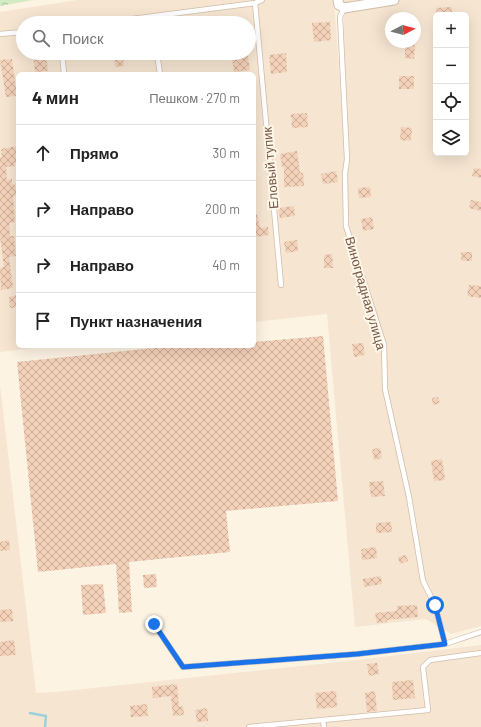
<!DOCTYPE html>
<html lang="ru">
<meta charset="utf-8">
<style>
body{margin:0;font-family:Barlow,sans-serif;background:#f6f6f6;color:#222}
.controls{position:absolute;right:12px;top:12px;display:grid;overflow:hidden;border-radius:6px;box-shadow:0 4px 16px #0002}
.controls button{width:36px;height:36px;display:grid;place-items:center;padding:0;border:0;border-bottom:1px solid #e0e0e0;background:#fff;color:#222;font:20px sans-serif}
.compass{position:absolute;left:385px;top:12px;width:36px;height:36px;border-radius:50%;background:#fff;box-shadow:0 4px 16px #0002;rotate:83deg}
.stop{position:absolute;width:12px;height:12px;margin:-9px;border:3px solid #1a73e8;border-radius:50%;background:#fff}
.stop.end{background:#1a73e8;border-color:#fff;box-shadow:0 1px 4px #0008}
.list{margin:0;padding:0;list-style:none}
h2{display:flex;justify-content:space-between;align-items:center;height:52px;margin:0;padding:0 16px;font-size:17px}
h2 small{font-size:13px;font-weight:400;color:#767676}
.list li{display:grid;grid-template-columns:26px 1fr auto;gap:12px;align-items:center;box-sizing:border-box;height:56px;padding:0 16px;border-top:1px solid #e0e0e0}
.list b{display:block;font-size:15px;white-space:nowrap}
.list em{font-size:13px;font-style:normal;color:#767676}
.icon{flex:none;width:22px;height:22px;fill:none;stroke:currentColor;stroke-width:2;stroke-linecap:round;stroke-linejoin:round}
.map{position:relative;flex:none;width:481px;height:727px;overflow:hidden}
.search{position:absolute;background:#fff;box-shadow:0 4px 16px #0002;left:16px;top:16px;width:240px;height:44px;display:flex;align-items:center;gap:10px;box-sizing:border-box;padding:0 14px;border-radius:22px;color:#767676;font-size:15px}
.panel{position:absolute;background:#fff;box-shadow:0 4px 16px #0002;left:16px;top:72px;width:240px;height:276px;border-radius:6px}
.map>svg:first-child{display:block}
.residential{fill:#f5e5d1;fill-rule:evenodd}
.forest{fill:url(#forest-crowns)}
.lines{fill:none;stroke-linecap:round;stroke-linejoin:round}
.stream{stroke:#9cd0da;stroke-width:2.5}
.building{fill:url(#building-cross-hatch)}
.lane-casing{stroke:#d1bdab;stroke-width:6}
.street-casing{stroke:#d1bdab;stroke-width:11}
.lane{stroke:#fff;stroke-width:4.5}
.street{stroke:#fff;stroke-width:9}
.route{stroke:#1a73e8;stroke-width:5}
.labels{text-anchor:middle;stroke-width:4;stroke-linejoin:round;paint-order:stroke}
.street-label{font-size:13px;fill:#765947;stroke:#fff7ea}
</style>
<div class="map">
<svg width="481" height="727" viewBox="0 0 481 727">
<defs>
<pattern id="forest-crowns" width="20" height="18" patternUnits="userSpaceOnUse"><rect width="20" height="18" fill="#d2ebc0"/><path d="M2 6a3 3 0 1 1 6 0M12 15a3 3 0 1 1 6 0" fill="none" stroke="#afc19e"/></pattern>
<pattern id="building-cross-hatch" width="8" height="8" patternUnits="userSpaceOnUse"><rect width="8" height="8" fill="#f4d1b9"/><path d="M0 0l8 8M0 8l8-8" fill="none" stroke="#caad98"/></pattern>
</defs>
<rect width="100%" height="100%" fill="#fdf3e3"/>
<g class="residential">
<path d="M78 0H334L345 152 344 8 343 0H481V626L451 634 426 619 355 627 327 314 254 322V74H18V346H48L0 352V12ZM436 15H466V153H436ZM391 18H415V42H391ZM23 23H249V53H23Z"/>
<polygon points="0,385 36,693 56,692 357,660 481,645 481,727 0,727"/>
</g>
<polygon class="forest" points="0,0 33,0 0,6"/>
<g class="lines">
<polyline class="stream" points="30,713 46,716 45,727"/>
</g>
<g class="building">
<polygon points="452,7 452,15 437,15 436,8"/>
<polygon points="330,22 331,40 314,42 312,23"/>
<polygon points="405,44 415,44 414,59 405,58"/>
<polygon points="114,53 123,53 124,66 115,67"/>
<polygon points="286,53 287,72 271,74 269,55"/>
<polygon points="46,55 48,71 35,72 33,56"/>
<polygon points="248,56 250,70 234,72 232,58"/>
<polygon points="12,59 17,96 6,97 0,60"/>
<rect x="399" y="76" width="15" height="13"/>
<polygon points="307,113 308,127 292,128 291,114"/>
<polygon points="401,127 412,128 411,141 400,140"/>
<polygon points="18,146 18,163 14,163 15,166 6,167 7,180 12,179 12,184 15,184 17,195 13,196 15,222 9,223 10,236 14,236 16,256 9,257 13,288 1,290 0,268 4,267 0,236 0,157 2,157 1,149"/>
<polygon points="297,151 300,173 303,172 304,186 284,187 284,167 282,167 280,154"/>
<polygon points="474,168 481,169 481,178 472,176"/>
<polygon points="336,171 338,182 323,184 321,174"/>
<polygon points="370,187 371,197 359,198 358,188"/>
<polygon points="471,200 481,202 481,211 469,208"/>
<polygon points="294,206 295,216 280,218 278,208"/>
<polygon points="254,214 257,214 260,228 268,227 269,235 254,237"/>
<polygon points="372,217 374,229 363,231 361,219"/>
<polygon points="297,240 298,251 286,253 284,242"/>
<rect x="461" y="252" width="11" height="9"/>
<polygon points="332,254 333,268 324,268 324,255"/>
<polygon points="469,285 481,286 481,298 467,296"/>
<polygon points="18,295 18,307 10,308 9,297"/>
<polygon points="323,336 338,501 226,511 230,552 129,562 132,612 119,613 116,564 38,572 17,362 174,346 254,346 254,342"/>
<polygon points="363,343 365,355 354,357 352,344"/>
<polygon points="438,397 440,403 433,405 432,398"/>
<polygon points="380,448 382,458 374,460 372,449"/>
<polygon points="442,459 445,480 434,481 431,461"/>
<polygon points="383,481 385,496 371,497 369,482"/>
<polygon points="391,522 392,532 376,533 376,523"/>
<polygon points="9,540 10,550 0,551 0,542"/>
<polygon points="376,547 377,558 362,560 361,549"/>
<polygon points="406,555 408,561 400,564 398,557"/>
<polygon points="156,574 157,587 144,588 143,575"/>
<polygon points="381,576 382,584 364,587 363,579"/>
<polygon points="103,584 106,613 83,615 81,585"/>
<polygon points="417,605 418,617 387,620 387,622 377,623 375,613 397,611 397,606"/>
<polygon points="12,609 13,621 0,622 0,610"/>
<polygon points="14,640 16,655 0,656 0,642"/>
<polygon points="377,663 379,674 369,676 367,664"/>
<polygon points="413,680 415,698 393,700 392,682"/>
<polygon points="177,684 179,707 183,706 184,715 173,716 171,696 153,698 152,687"/>
<polygon points="336,691 337,707 317,709 315,693"/>
<polygon points="375,691 377,711 367,712 365,693"/>
<polygon points="147,704 148,716 131,717 130,706"/>
<polygon points="207,708 208,721 197,722 195,710"/>
</g>
<g class="lines">
<g class="lane-casing">
<g id="lane">
<polyline points="255,3 281,285"/>
<polyline points="344,8 340,17 347,159 345,174 346,226 384,345 385,389 409,497 423,581 435,605 445,644"/>
<polyline points="101,23 255,3 262,0"/>
<polyline points="0,34 23,32"/>
<polyline points="62,53 64,74"/>
<polyline points="157,53 160,74"/>
<polyline points="154,624 183,667 357,654 445,644 481,632"/>
<polyline points="323,720 324,727"/>
<polyline points="249,727 428,710 423,667 430,660 481,653"/>
</g>
</g>
<g class="street-casing">
<polyline id="street" points="338,0 339,5 344,8 394,0"/>
</g>
<use href="#lane" class="lane"/>
<use href="#street" class="street"/>
</g>
<g class="lines">
<polyline class="route" points="154,624 183,667 357,654 445,644 435,605"/>
</g>
<g class="labels">
<g class="street-label">
<text transform="translate(270 168) rotate(-95)" y="5">Еловый тупик</text>
<text transform="translate(366 293) rotate(74)" y="5">Виноградная улица</text>
</g>
</g>
</svg>
<div class="controls">
<button>+</button>
<button>−</button>
<button><svg class="icon" aria-label="locate" viewBox="0 0 24 24"><circle cx="12" cy="12" r="6"/><path d="M12 2v4M12 18v4M2 12h4M18 12h4"/></svg></button>
<button><svg class="icon" aria-label="layers" viewBox="0 0 24 24"><path d="M12 4l9 5-9 5-9-5zM3 14l9 5 9-5"/></svg></button>
</div>
<svg class="compass" viewBox="-18 -18 36 36"><path d="M0-13l5 13h-10z" fill="#e53935"/><path d="M0 13l5-13h-10z" fill="#767676"/></svg>
<div class="stop" style="left:435px;top:605px"></div>
<div class="stop end" style="left:154px;top:624px"></div>
<div class="search"><svg class="icon" aria-label="search" viewBox="0 0 24 24"><circle cx="10" cy="10" r="6"/><path d="M15 15l6 6"/></svg>Поиск</div>
<section class="panel">
<h2>4 мин<small>Пешком · 270 m</small></h2>
<ul class="list">
<li><svg class="icon" aria-label="ahead" viewBox="0 0 24 24"><path d="M12 20V5M6 11l6-6 6 6"/></svg><div><b>Прямо</b></div><em>30 m</em></li>
<li><svg class="icon" aria-label="right" viewBox="0 0 24 24"><path d="M7 20v-9h11M14 6l5 5-5 5"/></svg><div><b>Направо</b></div><em>200 m</em></li>
<li><svg class="icon" aria-label="right" viewBox="0 0 24 24"><path d="M7 20v-9h11M14 6l5 5-5 5"/></svg><div><b>Направо</b></div><em>40 m</em></li>
<li><svg class="icon" aria-label="arrive" viewBox="0 0 24 24"><path d="M6 21V4h12l-3 4 3 4H6"/></svg><div><b>Пункт назначения</b></div></li>
</ul>
</section>
</div>
